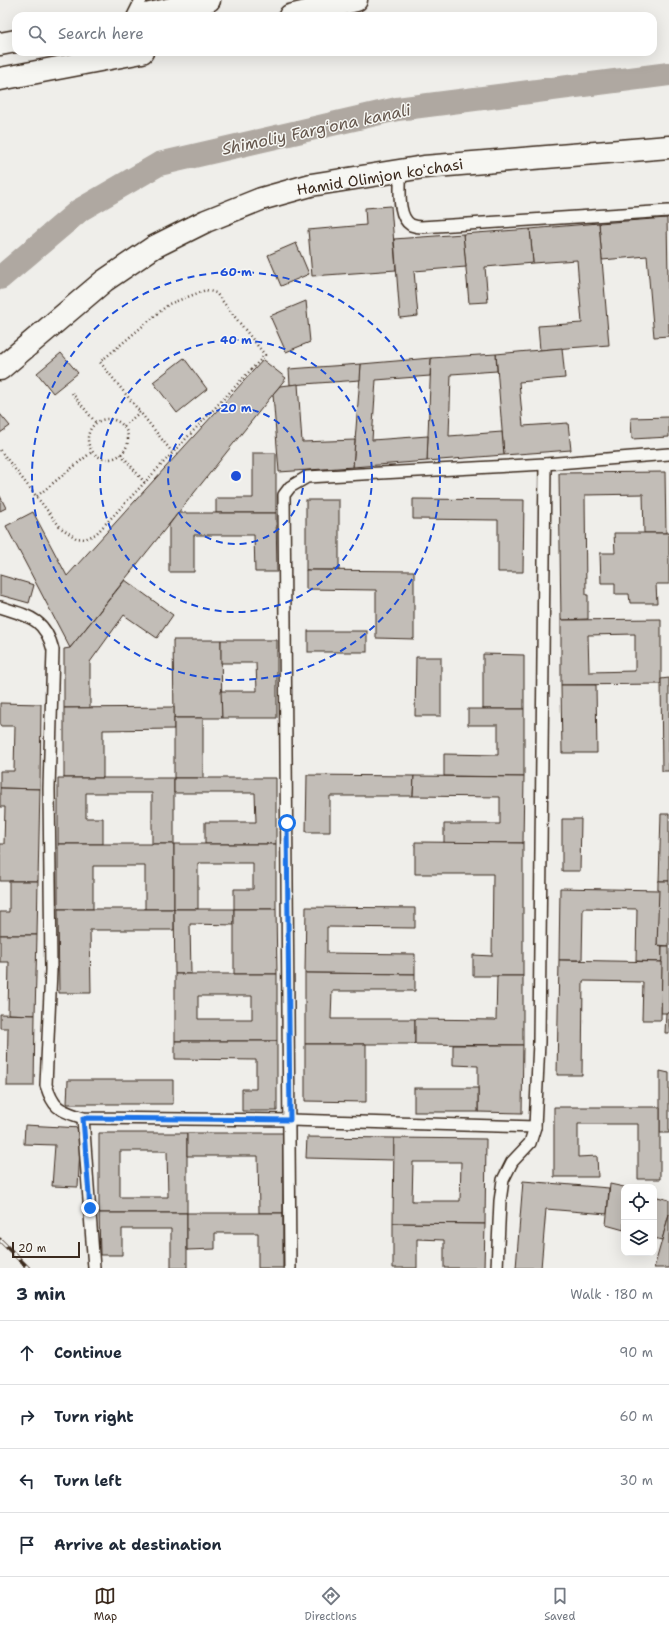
<!DOCTYPE html>
<meta charset="utf-8">
<style>
body{margin:0;font-family:"Shantell Sans",sans-serif;background:#f2f2f3;color:#1f2937}
.controls{position:absolute;right:12px;bottom:12px;display:grid;overflow:hidden;border-radius:8px;box-shadow:0 4px 16px #0002}
.controls button{width:36px;height:36px;display:grid;place-items:center;padding:0;border:0;border-bottom:1px solid #e0e1e3;background:#fff;color:#1f2937;font:20px sans-serif}
.scale{position:absolute;left:12px;bottom:10px;width:68px;box-sizing:border-box;padding-left:4px;border:2px solid #3b2a1e;border-top:0;font-size:11px;line-height:14px;white-space:nowrap;color:#3b2a1e;-webkit-text-stroke:3px #f6f6f2;paint-order:stroke}
.stop{position:absolute;width:12px;height:12px;margin:-9px;border:3px solid #1a73e8;border-radius:50%;background:#fff}
.stop.end{background:#1a73e8;border-color:#fff;box-shadow:0 1px 4px #0008}
.list{margin:0;padding:0;list-style:none}
h2{display:flex;justify-content:space-between;align-items:center;height:52px;margin:0;padding:0 16px;font-size:17px}
h2 small{font-size:13px;font-weight:400;color:#747a83}
.list li{display:grid;grid-template-columns:26px 1fr auto;gap:12px;align-items:center;box-sizing:border-box;height:64px;padding:0 16px;border-top:1px solid #e0e1e3}
.list b{display:block;font-size:15px;white-space:nowrap}
.list em{font-size:13px;font-style:normal;color:#747a83}
.icon{flex:none;width:22px;height:22px;fill:none;stroke:currentColor;stroke-width:2;stroke-linecap:round;stroke-linejoin:round}
.map{position:relative;flex:none;width:669px;height:1268px;overflow:hidden}
.search{position:absolute;background:#fff;box-shadow:0 4px 16px #0002;left:12px;right:12px;top:12px;height:44px;display:flex;align-items:center;gap:10px;box-sizing:border-box;padding:0 14px;border-radius:12px;color:#747a83;font-size:15px}
.sheet{height:308px;background:#fff}
nav{display:flex;justify-content:space-around;align-items:center;box-sizing:border-box;height:56px;border-top:1px solid #e0e1e3;background:#fff;font-size:11px;color:#747a83}
nav a{display:grid;justify-items:center;gap:2px}
nav .on{color:#3b2a1e}
.map>svg:first-child{display:block}
.lines{fill:none;stroke-linecap:round;stroke-linejoin:round}
.canal{stroke:#afa8a1;stroke-width:24}
.building{fill:#c2bdb7;stroke:#3b2a1e;fill-rule:evenodd}
.lane-casing{stroke:#3b2a1e;stroke-width:14}
.street-casing{stroke:#3b2a1e;stroke-width:25}
.primary-casing{stroke:#3b2a1e;stroke-width:25}
.path{stroke:#3b2a1e;stroke-width:2.5;stroke-dasharray:1 3;stroke-linecap:butt}
.lane{stroke:#f6f6f2;stroke-width:11}
.street{stroke:#f6f6f2;stroke-width:22}
.primary{stroke:#f6f6f2;stroke-width:22}
.rail-casing{stroke:#3b2a1e;stroke-width:4.5}
.rail{stroke:#f6f6f2;stroke-width:3;stroke-dasharray:9;stroke-linecap:butt}
.route{stroke:#1a73e8;stroke-width:5}
.ring{fill:none;stroke:#1d4ed8;stroke-width:2;stroke-dasharray:7 5}
.labels{text-anchor:middle;stroke-width:3;stroke-linejoin:round;paint-order:stroke}
.street-label{font-size:15px;fill:#3b2a1e;stroke:#f6f6f2}
.water-label{font-size:16px;font-style:italic;fill:#64564c;stroke:#f6f6f2}
.centre{fill:#1d4ed8;stroke:#f6f6f2;stroke-width:2}
.ring-label{font-size:12px;text-anchor:middle;font-weight:bold;fill:#1d4ed8;stroke:#f6f6f2;stroke-width:3;stroke-linejoin:round;paint-order:stroke}
</style>
<div class="map">
<svg width="669" height="1268" viewBox="0 0 669 1268">
<rect width="100%" height="100%" fill="#efeeea"/>
<filter id="ink" filterUnits="userSpaceOnUse"><feTurbulence type="fractalNoise" baseFrequency=".025" numOctaves="2"/><feDisplacementMap in="SourceGraphic" scale="8" xChannelSelector="R" yChannelSelector="G"/><feConvolveMatrix kernelMatrix="1 2 1 2 8 2 1 2 1" color-interpolation-filters="sRGB"/></filter>
<g filter="url(#ink)">
<g class="lines">
<polyline class="canal" points="0,278 80,210 159,164 397,109 669,74"/>
</g>
<g class="building">
<polygon points="391,206 396,270 312,276 308,230 366,225 365,208"/>
<polygon points="667,218 669,336 654,337 647,256 602,260 599,223"/>
<polygon points="599,223 609,345 540,350 538,326 582,323 577,260 533,263 530,229"/>
<polygon points="530,229 533,263 485,267 488,302 469,303 463,234"/>
<polygon points="463,234 466,267 414,271 418,316 400,318 394,239"/>
<polygon points="296,243 309,274 281,286 268,255"/>
<polygon points="306,301 310,342 286,352 270,316"/>
<polygon points="562,348 565,378 519,382 523,426 568,423 571,450 504,455 496,354"/>
<polygon points="61,353 78,373 53,393 37,373"/>
<polygon points="496,354 497,371 451,374 449,436 502,432 504,455 427,461 431,358"/>
<polygon points="184,358 207,389 177,413 153,382"/>
<polygon points="431,358 430,376 376,380 372,440 428,436 427,461 353,467 361,364"/>
<polygon points="263,360 286,378 70,648 6,526 33,512 67,576"/>
<polygon points="361,364 360,380 290,385 289,369"/>
<polygon points="298,384 302,442 355,440 353,467 279,472 273,394 280,386"/>
<polygon points="0,414 10,426 0,433"/>
<polygon points="669,417 669,437 632,439 631,418"/>
<polygon points="253,453 276,453 276,513 216,513 216,498 253,498"/>
<polygon points="665,472 666,533 644,533 643,494 585,495 586,595 588,595 588,619 561,620 559,473"/>
<polygon points="0,496 6,508 0,511"/>
<polygon points="413,499 524,500 523,572 498,572 498,520 413,519"/>
<rect x="306" y="500" width="33" height="70"/>
<polygon points="178,513 276,513 277,572 255,572 254,535 194,535 194,572 169,572 169,525"/>
<polygon points="614,533 669,533 669,584 656,584 657,603 630,603 629,594 615,594 615,583 601,583 600,553 615,553"/>
<polygon points="306,570 414,571 414,639 376,638 376,590 306,589"/>
<polygon points="0,575 34,585 29,603 0,595"/>
<polygon points="125,580 173,615 157,638 124,615 90,662 90,708 64,708 64,649 70,648"/>
<path d="M661 619V684L561 685V620ZM635 634V671L589 672 588 635Z"/>
<rect x="308" y="631" width="59" height="21"/>
<polygon points="173,640 221,640 222,718 174,718"/>
<polygon points="221,640 277,640 277,718 222,718 221,691 257,691 256,663 221,663"/>
<polygon points="483,654 524,655 524,709 483,709"/>
<polygon points="416,657 441,657 441,716 415,716"/>
<polygon points="669,678 669,771 662,771 661,679"/>
<polygon points="561,685 596,685 597,753 562,753"/>
<polygon points="0,703 41,704 40,789 0,788 0,771 14,771 15,726 0,726"/>
<polygon points="174,707 174,729 103,730 103,778 64,778 64,708"/>
<polygon points="468,709 524,709 524,777 444,776 444,754 498,755 498,725 468,725"/>
<rect x="174" y="718" width="29" height="60"/>
<polygon points="307,775 414,776 413,796 330,796 330,832 306,832"/>
<polygon points="414,776 524,777 523,843 444,843 444,824 500,824 500,797 413,796"/>
<polygon points="58,778 174,778 174,844 152,844 152,793 86,793 86,818 103,818 103,844 58,844"/>
<polygon points="174,778 276,778 276,844 205,844 205,822 256,822 255,793 174,793"/>
<polygon points="0,788 40,789 38,881 0,881 0,844 4,844 5,807 0,807"/>
<polygon points="661,814 669,814 669,881 659,881"/>
<polygon points="562,819 581,819 580,871 562,871"/>
<polygon points="415,842 523,843 523,976 473,976 473,955 492,956 493,874 415,874"/>
<polygon points="58,844 174,844 174,909 145,909 145,866 93,866 93,909 58,909"/>
<polygon points="174,844 276,844 276,909 234,909 234,889 253,889 253,863 198,863 198,909 174,909"/>
<polygon points="9,881 38,881 37,935 0,935 0,912 9,912"/>
<polygon points="658,881 669,881 669,946 657,945"/>
<polygon points="560,888 659,890 657,945 662,946 662,962 636,961 637,909 583,908 582,960 559,960"/>
<polygon points="306,907 415,908 415,928 327,927 327,953 415,954 415,974 305,973"/>
<polygon points="58,909 174,909 174,930 90,930 91,993 59,993"/>
<polygon points="174,909 234,909 234,925 190,924 191,974 175,974"/>
<polygon points="234,909 276,909 277,974 234,974"/>
<polygon points="0,935 37,935 35,1015 8,1014 9,962 0,962"/>
<polygon points="662,946 669,946 669,1013 661,1013"/>
<polygon points="559,960 662,962 661,1020 642,1020 643,982 583,981 582,1075 557,1075"/>
<polygon points="305,973 415,974 415,991 332,991 331,1019 415,1019 415,1044 305,1044"/>
<path d="M175 974H277V1041H175ZM198 996H252V1019H198Z"/>
<polygon points="497,976 523,976 523,1045 415,1044 415,1019 496,1020"/>
<polygon points="666,1013 669,1013 669,1033 665,1033"/>
<polygon points="0,1014 35,1015 34,1086 7,1086 8,1028 0,1028"/>
<polygon points="175,1041 277,1041 277,1111 242,1111 242,1089 256,1089 256,1060 175,1059"/>
<polygon points="305,1044 366,1044 366,1102 305,1101"/>
<polygon points="453,1045 523,1045 522,1113 478,1112 478,1066 453,1065"/>
<polygon points="660,1071 669,1073 669,1133 660,1133"/>
<polygon points="68,1080 173,1080 173,1104 67,1104"/>
<rect x="414" y="1088" width="64" height="24"/>
<polygon points="554,1107 660,1107 660,1179 638,1179 638,1124 578,1124 578,1157 597,1156 598,1177 554,1177"/>
<polygon points="25,1125 81,1128 78,1187 52,1186 55,1145 24,1144"/>
<path d="M99 1133H187V1213H99ZM120 1151H167L168 1197H120Z"/>
<polygon points="187,1133 283,1133 283,1213 259,1213 258,1156 187,1156"/>
<polygon points="307,1137 394,1138 394,1160 306,1158"/>
<path d="M394 1138 486 1139 485 1224 393 1223ZM413 1162H461L460 1201H412Z"/>
<polygon points="523,1181 609,1188 607,1214 546,1209 541,1268 516,1268"/>
<polygon points="610,1184 624,1187 624,1230 606,1225"/>
<polygon points="654,1196 669,1200 669,1214 662,1240 654,1238"/>
<polygon points="99,1213 187,1213 187,1268 171,1268 171,1229 122,1229 122,1255 100,1255"/>
<polygon points="187,1213 283,1213 283,1268 258,1268 258,1233 215,1233 215,1249 187,1250"/>
<polygon points="669,1214 669,1268 654,1268 662,1240"/>
<polygon points="393,1223 485,1224 484,1268 444,1268 444,1240 417,1239 417,1268 393,1268"/>
</g>
<g class="lines">
<g class="lane-casing">
<g id="lane">
<polyline points="133,16 141,0"/>
<path d="M400 171C401 186 396 216 411 225 414 226 418 227 421 227L669 211"/>
<path d="M0 607C28 616 45 618 53 650L49 789 51 970 46 1085C54 1110 60 1110 83 1118L290 1120 535 1127"/>
<polyline points="83,1118 94,1268"/>
<polyline points="290,1268 284,495 290,487 307,477 545,464 669,454"/>
<polyline points="497,1268 500,1201 503,1180 512,1162 530,1143 535,1127 539,1042 545,464"/>
</g>
</g>
<g class="street-casing">
<polyline id="street" points="0,369 104,281 154,247 206,221 261,199 311,185 424,167 669,147"/>
</g>
<g class="primary-casing">
<g id="primary">
<polyline points="142,16 209,0"/>
<polyline points="290,16 356,0"/>
<polyline points="0,44 16,41"/>
<polyline points="0,79 142,52"/>
</g>
</g>
<g class="path">
<polyline points="72,393 96,423"/>
<circle cx="108" cy="439" r="20"/>
<polyline points="124,426 140,412 172,452"/>
<polyline points="0,450 61,528 76,538 85,539 96,534 265,355 216,293 206,290 169,304 100,362 140,412"/>
<polyline points="121,454 145,483"/>
<polyline points="37,496 93,451"/>
</g>
<use href="#lane" class="lane"/>
<use href="#street" class="street"/>
<use href="#primary" class="primary"/>
<g class="rail-casing">
<polyline id="rail" points="0,1240 28,1268"/>
</g>
<use href="#rail" class="rail"/>
</g>
</g>
<g class="lines" filter="url(#ink)">
<polyline class="route" points="90,1208 83,1118 290,1120 287,823"/>
</g>
<g class="ring">
<circle cx="236" cy="476" r="68"/>
<circle cx="236" cy="476" r="136"/>
<circle cx="236" cy="476" r="204"/>
</g>
<g class="labels">
<g class="street-label">
<text transform="translate(380 177) rotate(-9)" y="5">Hamid Olimjon koʻchasi</text>
</g>
<g class="water-label">
<text transform="translate(316 129) rotate(-12)" y="6">Shimoliy Fargʻona kanali</text>
</g>
</g>
<circle cx="236" cy="476" r="6" class="centre"/>
<g class="ring-label">
<text x="236" y="276">60 m</text>
<text x="236" y="344">40 m</text>
<text x="236" y="412">20 m</text>
</g>
</svg>
<div class="controls">
<button><svg class="icon" aria-label="locate" viewBox="0 0 24 24"><circle cx="12" cy="12" r="6"/><path d="M12 2v4M12 18v4M2 12h4M18 12h4"/></svg></button>
<button><svg class="icon" aria-label="layers" viewBox="0 0 24 24"><path d="M12 4l9 5-9 5-9-5zM3 14l9 5 9-5"/></svg></button>
</div>
<div class="scale">20 m</div>
<div class="stop" style="left:287px;top:823px"></div>
<div class="stop end" style="left:90px;top:1208px"></div>
<div class="search"><svg class="icon" aria-label="search" viewBox="0 0 24 24"><circle cx="10" cy="10" r="6"/><path d="M15 15l6 6"/></svg>Search here</div>
</div>
<section class="sheet">
<h2>3 min<small>Walk · 180 m</small></h2>
<ul class="list">
<li><svg class="icon" aria-label="ahead" viewBox="0 0 24 24"><path d="M12 20V5M6 11l6-6 6 6"/></svg><div><b>Continue</b></div><em>90 m</em></li>
<li><svg class="icon" aria-label="right" viewBox="0 0 24 24"><path d="M7 20v-9h11M14 6l5 5-5 5"/></svg><div><b>Turn right</b></div><em>60 m</em></li>
<li><svg class="icon" aria-label="left" viewBox="0 0 24 24"><path d="M17 20v-9H6M10 6l-5 5 5 5"/></svg><div><b>Turn left</b></div><em>30 m</em></li>
<li><svg class="icon" aria-label="arrive" viewBox="0 0 24 24"><path d="M6 21V4h12l-3 4 3 4H6"/></svg><div><b>Arrive at destination</b></div></li>
</ul>
</section>
<nav>
<a class="on"><svg class="icon" aria-label="map" viewBox="0 0 24 24"><path d="M3 6l6-2 6 2 6-2v14l-6 2-6-2-6 2zM9 4v14M15 6v14"/></svg>Map</a>
<a><svg class="icon" aria-label="directions" viewBox="0 0 24 24"><path d="M12 3l9 9-9 9-9-9zM9 14v-3h6M13 9l2 2-2 2"/></svg>Directions</a>
<a><svg class="icon" aria-label="saved" viewBox="0 0 24 24"><path d="M7 4h10v16l-5-4-5 4z"/></svg>Saved</a>
</nav>
